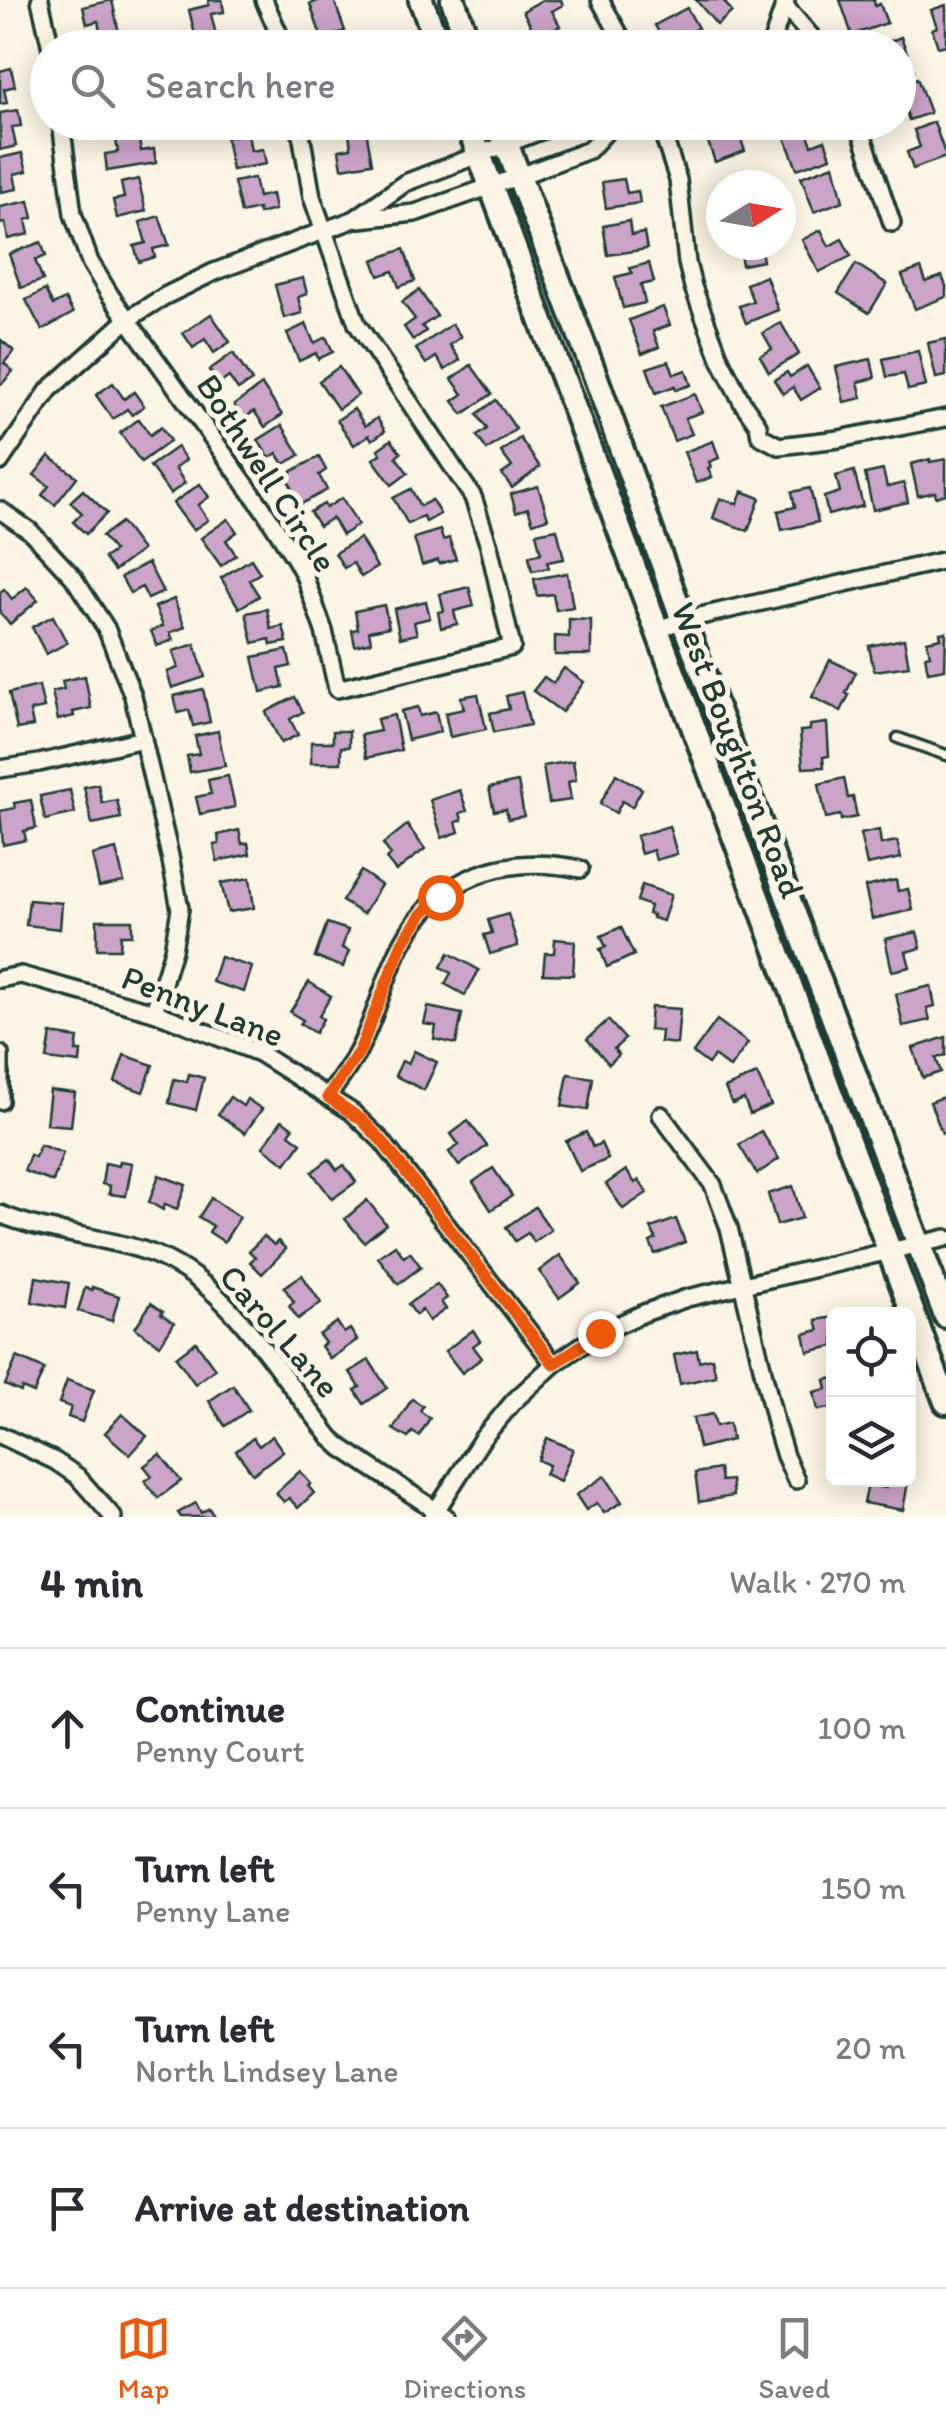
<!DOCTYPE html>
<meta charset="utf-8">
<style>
body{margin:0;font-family:Itim,sans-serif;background:#f2f2f3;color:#2b2b33}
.controls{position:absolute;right:30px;bottom:30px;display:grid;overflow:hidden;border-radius:15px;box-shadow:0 5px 25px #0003}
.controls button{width:90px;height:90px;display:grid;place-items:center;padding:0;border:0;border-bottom:2px solid #e1e1e2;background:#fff;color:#2b2b33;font:50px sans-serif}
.compass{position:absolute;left:706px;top:170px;width:90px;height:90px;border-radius:50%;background:#fff;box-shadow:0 5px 25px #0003;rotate:79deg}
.stop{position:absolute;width:30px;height:30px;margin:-22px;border:8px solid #ea580c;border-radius:50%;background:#fff}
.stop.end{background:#ea580c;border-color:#fff;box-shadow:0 2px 10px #0008}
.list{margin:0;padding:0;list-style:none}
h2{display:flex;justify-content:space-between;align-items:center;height:130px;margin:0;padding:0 40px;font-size:42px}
h2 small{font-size:32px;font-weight:400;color:#7c7c81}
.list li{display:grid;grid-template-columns:65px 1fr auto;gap:30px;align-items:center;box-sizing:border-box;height:160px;padding:0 40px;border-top:2px solid #e1e1e2}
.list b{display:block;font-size:38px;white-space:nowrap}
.list p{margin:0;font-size:32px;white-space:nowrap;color:#7c7c81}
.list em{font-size:32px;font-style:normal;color:#7c7c81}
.icon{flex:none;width:55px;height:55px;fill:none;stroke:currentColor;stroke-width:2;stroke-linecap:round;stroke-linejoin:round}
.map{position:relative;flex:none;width:946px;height:1517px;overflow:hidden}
.search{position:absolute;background:#fff;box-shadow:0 5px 25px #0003;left:30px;right:30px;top:30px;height:110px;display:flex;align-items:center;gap:25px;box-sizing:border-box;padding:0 35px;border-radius:55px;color:#7c7c81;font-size:38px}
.sheet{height:770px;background:#fff}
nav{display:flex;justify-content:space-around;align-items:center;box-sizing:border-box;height:140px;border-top:2px solid #e1e1e2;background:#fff;font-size:28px;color:#7c7c81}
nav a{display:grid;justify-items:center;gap:5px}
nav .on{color:#ea580c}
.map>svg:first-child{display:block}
.building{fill:#cca3c9;stroke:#1f3d34;stroke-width:2.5}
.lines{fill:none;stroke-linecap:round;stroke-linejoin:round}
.lane-casing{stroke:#1f3d34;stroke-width:15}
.street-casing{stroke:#1f3d34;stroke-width:22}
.secondary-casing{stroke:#1f3d34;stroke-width:30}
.lane{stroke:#fcf5e5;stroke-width:8}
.street{stroke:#fcf5e5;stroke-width:15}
.secondary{stroke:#fcf5e5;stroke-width:22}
.route{stroke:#ea580c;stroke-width:12}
.labels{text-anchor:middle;stroke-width:10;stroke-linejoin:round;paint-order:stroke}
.street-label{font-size:35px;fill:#1f3d34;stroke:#fcf5e5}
</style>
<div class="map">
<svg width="946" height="1517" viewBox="0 0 946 1517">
<rect width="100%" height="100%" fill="#fcf5e5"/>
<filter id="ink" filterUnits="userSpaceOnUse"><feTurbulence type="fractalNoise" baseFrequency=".01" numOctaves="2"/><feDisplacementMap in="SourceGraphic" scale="20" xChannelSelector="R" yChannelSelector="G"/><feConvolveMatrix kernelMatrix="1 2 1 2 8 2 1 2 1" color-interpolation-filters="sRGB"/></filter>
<g filter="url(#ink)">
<g class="building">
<polygon points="112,0 119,33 101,36 98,21 87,24 83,7"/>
<polygon points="208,0 222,0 224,12 211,14 216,35 196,39 189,10 209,5"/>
<polygon points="320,0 334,0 345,31 322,39 310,4"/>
<polygon points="542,0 561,0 563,5 552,11 560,26 538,39 523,11"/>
<polygon points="696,0 723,0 732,12 717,25"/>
<polygon points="840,0 874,0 875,6 880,4 887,23 852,35"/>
<polygon points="946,5 946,45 938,47 932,29 937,27 931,10"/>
<polygon points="687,8 698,28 681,36 687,48 667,48 655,25"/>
<polygon points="901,37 914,71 898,77 898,48 882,48 881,45"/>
<polygon points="11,68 15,86 4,89 7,103 0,104 0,71"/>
<polygon points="917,78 930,113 909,120 903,102 898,104 898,85"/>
<polygon points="18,110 21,126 12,127 16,146 0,150 0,113"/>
<polygon points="711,122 735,122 745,151 715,162 702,125"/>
<polygon points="934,122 946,157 913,169 907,152 920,147 914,130"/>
<polygon points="805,127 812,145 825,140 831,157 797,169 784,135"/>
<polygon points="137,130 141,151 154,149 156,163 107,171 105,154 118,152 115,134"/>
<polygon points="366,130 372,163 342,168 339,150 351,148 349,133"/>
<polygon points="248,134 251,151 263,149 266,164 232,170 226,137"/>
<polygon points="22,153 27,171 14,174 17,189 1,192 0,158"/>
<polygon points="834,165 843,201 814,212 801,177"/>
<polygon points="254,178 258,197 272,194 275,210 259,214 258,209 241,213 234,182"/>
<polygon points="138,179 146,211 117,218 113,200 124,198 121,183"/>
<polygon points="624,179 627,193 638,191 640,203 606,208 602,182"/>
<polygon points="29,201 33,218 26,220 29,234 8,239 5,223 0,224 0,207"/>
<polygon points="159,216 169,245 153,249 155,257 139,262 134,246 146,243 140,222"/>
<polygon points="629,221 631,235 644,233 647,249 608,255 603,226"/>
<polygon points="821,230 829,246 842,239 851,256 819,272 802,240"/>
<polygon points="41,242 46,256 35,260 43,280 21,288 9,254"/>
<polygon points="724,245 760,245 763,261 742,265 739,247 725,250"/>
<polygon points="404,249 415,281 399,287 393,271 379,276 373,260"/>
<polygon points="649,263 654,282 641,285 645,303 623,308 615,277 632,273 630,268"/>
<polygon points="856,264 887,284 869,313 838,293"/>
<polygon points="921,268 926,282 942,276 946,286 946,297 915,309 902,275"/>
<polygon points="766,276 778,310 746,323 739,306 753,301 746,284"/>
<polygon points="303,278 307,294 298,297 302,313 284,318 275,285"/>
<polygon points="45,290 53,305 65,299 73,313 42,330 26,300"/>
<polygon points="419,290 437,316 422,326 426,331 413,340 404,327 415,319 402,302"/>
<polygon points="663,307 670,325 653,331 659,347 642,354 629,320"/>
<polygon points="211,314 230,342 214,353 205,339 193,348 183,333"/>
<polygon points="781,323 799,354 769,372 760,356 772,349 763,333"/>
<polygon points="306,324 314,343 326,337 333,352 318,359 316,353 299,361 287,333"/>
<polygon points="452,324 461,337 450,345 460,360 445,370 436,357 426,364 416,349"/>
<polygon points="946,339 946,376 936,378 928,343"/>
<polygon points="1,340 14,351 4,363 13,371 2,384 0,383"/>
<polygon points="918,351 926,386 908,390 904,374 887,377 883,359"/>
<polygon points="233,353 252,381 238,390 229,377 219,384 209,370"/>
<polygon points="871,359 875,378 858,382 862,398 844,402 836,367"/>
<polygon points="669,361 674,374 686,370 691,385 676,390 675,386 656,393 647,368"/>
<polygon points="471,365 492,394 463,414 453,401 463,394 452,379"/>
<polygon points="807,366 820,388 801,400 793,387 783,394 774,380 787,372 790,377"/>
<polygon points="339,367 358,395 338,409 319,381"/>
<polygon points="113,383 124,399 134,392 144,406 132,415 127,409 113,419 96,395"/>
<polygon points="262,385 282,415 265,427 254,411 244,419 234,405"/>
<polygon points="695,394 702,412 685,418 692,434 674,441 661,407"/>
<polygon points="496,400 516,429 487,450 477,436 487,429 477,414"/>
<polygon points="354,409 365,426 377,418 385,431 372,440 369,435 354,445 337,420"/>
<polygon points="139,419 150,435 161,427 170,441 141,462 120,433"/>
<polygon points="282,425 300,455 284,464 277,453 269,458 258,440"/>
<polygon points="520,438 540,467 512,488 502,474 512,467 501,452"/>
<polygon points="391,440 401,453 396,457 408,473 392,485 373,459 381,454 378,449"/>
<polygon points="713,441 719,458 709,462 711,467 708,468 712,477 696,483 684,452"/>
<polygon points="177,447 186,460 175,468 185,483 170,494 150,466"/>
<polygon points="49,456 77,477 55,505 42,495 49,486 34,475"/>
<polygon points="319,457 326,470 319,475 327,490 301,504 285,475"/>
<polygon points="930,459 930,462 946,459 946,494 936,497 935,492 918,496 911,464"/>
<polygon points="883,470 887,487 904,483 908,502 873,510 865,474"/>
<polygon points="854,471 863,506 828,515 824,497 840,492 836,476"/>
<polygon points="200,484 209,497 198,505 208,520 193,530 173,503"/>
<polygon points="538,486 548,518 533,523 528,508 516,512 511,494"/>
<polygon points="810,488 818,522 782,530 778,511 795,507 792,492"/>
<polygon points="411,489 420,506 432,500 440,514 426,522 423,516 408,524 393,498"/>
<polygon points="83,490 107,513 86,534 73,522 82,513 70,502"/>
<polygon points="742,491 760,498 748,531 713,518 720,498 737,504"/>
<polygon points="342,498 358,525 342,535 332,518 319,526 310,512 324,504 326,508"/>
<polygon points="228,519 237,532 226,540 236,555 221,566 201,538"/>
<polygon points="121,522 142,550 114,571 104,558 114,551 102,536"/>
<polygon points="557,529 564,559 547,562 549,568 532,571 529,556 541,553 536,533"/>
<polygon points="440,530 443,540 449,538 456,559 439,564 438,560 422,565 414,538"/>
<polygon points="360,538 377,567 361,577 353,563 344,568 335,553"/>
<polygon points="251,559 260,573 249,580 259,596 239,608 221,578"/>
<polygon points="148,563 163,592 148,599 142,587 130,593 121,577"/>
<polygon points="567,573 573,607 556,610 553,594 537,596 534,579"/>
<polygon points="27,587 38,600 10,624 0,613 0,592 4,589 12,599"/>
<polygon points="469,587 474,606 454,611 457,624 441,628 438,612 444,611 440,594"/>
<polygon points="174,599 185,627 170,633 173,640 157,646 151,631 163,626 155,607"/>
<polygon points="426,601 430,618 414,622 417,634 400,638 394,609"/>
<polygon points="384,605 389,627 369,631 371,642 355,646 352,630 358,629 355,611"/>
<polygon points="267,609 271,629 283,626 287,642 271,645 270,639 253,643 246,613"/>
<polygon points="53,616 67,643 46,654 32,627"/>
<polygon points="569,619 591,620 591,655 555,655 555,636 569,637"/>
<polygon points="946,632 945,669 928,672 925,656 930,655 927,641 941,638 940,633"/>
<polygon points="904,639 909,666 874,671 869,646"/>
<polygon points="195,644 205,677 172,688 167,672 178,668 173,651"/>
<polygon points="287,650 291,666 279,669 283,687 261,692 253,657"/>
<polygon points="830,660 856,672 846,693 849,695 841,711 812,697"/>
<polygon points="564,668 584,682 562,712 533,691 544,677 553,683"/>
<polygon points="85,676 91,708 73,712 74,716 58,720 52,692 64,689 62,681"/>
<polygon points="39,686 44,708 30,711 33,726 17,729 9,693"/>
<polygon points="203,689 210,722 193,726 189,710 178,713 174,696"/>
<polygon points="522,692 530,725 494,732 490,713 509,709 506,696"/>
<polygon points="478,694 486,729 450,737 445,713 464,709 461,697"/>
<polygon points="295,697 303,712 290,719 298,735 281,743 266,712"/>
<polygon points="418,707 420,716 436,712 440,732 408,740 401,711"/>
<polygon points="394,715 401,750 366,758 361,735 380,731 377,719"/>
<polygon points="827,723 829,756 823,757 824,767 803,768 800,731 810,730 810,725"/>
<polygon points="218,731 225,766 190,772 187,756 199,754 195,736"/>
<polygon points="333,731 349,731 349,747 341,747 341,763 311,763 311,742 333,742"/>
<polygon points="573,761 576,780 568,782 571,800 549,803 543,766"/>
<polygon points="616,774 642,789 632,807 622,801 616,813 600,804"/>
<polygon points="228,776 235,807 200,814 196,797 211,794 208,780"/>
<polygon points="844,778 848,798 853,797 857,817 841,820 840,815 826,818 819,784"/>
<polygon points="518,782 524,816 508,819 506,809 494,811 489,788"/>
<polygon points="98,784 102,803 117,800 121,818 92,824 84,787"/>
<polygon points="70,790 75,813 45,820 40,796"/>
<polygon points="460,790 467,811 460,813 462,820 456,822 459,832 442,838 430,800"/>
<polygon points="31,800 36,828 24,831 26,840 3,845 0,811 15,808 14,803"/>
<polygon points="407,825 425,849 396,871 386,859 391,855 383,844"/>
<polygon points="669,826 677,854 656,860 653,850 641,854 636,836"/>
<polygon points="239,830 242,844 248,843 250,854 217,861 214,845 219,844 218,835"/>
<polygon points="879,830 881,844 897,841 901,858 867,865 860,834"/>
<polygon points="116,849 124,882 99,887 92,855"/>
<polygon points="361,871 381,885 363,914 342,901"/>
<polygon points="250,878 254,908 228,912 221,883"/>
<polygon points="896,880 898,891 908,889 913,910 872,919 865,887"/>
<polygon points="642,885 671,895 663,921 652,918 653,915 648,914 650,906 637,901"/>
<polygon points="29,900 62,903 60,929 26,925"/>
<polygon points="508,914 518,946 490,954 484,935 492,933 488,920"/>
<polygon points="97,920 132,920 132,935 121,935 120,949 97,949"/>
<polygon points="327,923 348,930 342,948 349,951 343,967 315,957"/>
<polygon points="621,927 634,955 607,967 600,949 606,947 601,936"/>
<polygon points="917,932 921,948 906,952 910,967 892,971 885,939"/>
<polygon points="555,939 575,941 573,975 543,974 545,953 554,953"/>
<polygon points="449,953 479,970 465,995 445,984 451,973 441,967"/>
<polygon points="220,957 252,967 244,992 212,982"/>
<polygon points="309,982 331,996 319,1016 323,1019 315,1033 300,1024 303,1020 290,1012"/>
<polygon points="931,986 935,1006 927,1008 930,1020 903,1026 896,994"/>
<polygon points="428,1007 462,1014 456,1044 434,1039 436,1026 424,1024"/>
<polygon points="651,1007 680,1009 677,1044 660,1042 661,1031 649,1030"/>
<polygon points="608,1020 625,1039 614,1049 619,1055 609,1064 587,1039"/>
<polygon points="717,1020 748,1043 730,1068 714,1056 708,1064 693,1053"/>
<polygon points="51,1034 78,1038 76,1051 81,1051 80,1063 47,1059"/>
<polygon points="946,1037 946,1055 936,1058 941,1072 923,1078 913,1048"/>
<polygon points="414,1051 437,1062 424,1090 395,1076 402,1061 408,1064"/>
<polygon points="124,1055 153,1065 143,1092 115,1082"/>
<polygon points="189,1074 204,1078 196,1110 169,1103 174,1079 187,1082"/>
<polygon points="568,1074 593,1078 588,1110 562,1106"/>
<polygon points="757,1074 771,1105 750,1114 744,1099 732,1104 725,1088"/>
<polygon points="50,1090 75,1093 71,1126 46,1124"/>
<polygon points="946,1096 946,1131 942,1133 930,1102"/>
<polygon points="230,1097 243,1106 247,1099 262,1109 245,1133 218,1114"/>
<polygon points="282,1120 293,1128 289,1134 301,1143 286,1164 263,1147"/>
<polygon points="468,1121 487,1146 459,1166 449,1152 459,1145 451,1134"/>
<polygon points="761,1131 779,1159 757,1174 739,1145"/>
<polygon points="586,1132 593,1147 601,1143 608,1159 580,1171 566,1141"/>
<polygon points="40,1145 63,1153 53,1182 24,1171 30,1155 35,1157"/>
<polygon points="329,1159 337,1170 344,1165 356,1182 332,1199 312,1172"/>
<polygon points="120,1161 132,1163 126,1196 109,1194 110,1186 102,1184 105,1163 119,1166"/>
<polygon points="493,1168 512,1196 491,1210 473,1182"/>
<polygon points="626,1170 635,1183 639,1180 647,1193 623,1209 606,1184"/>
<polygon points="159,1175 186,1185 177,1209 165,1204 163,1210 149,1202"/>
<polygon points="793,1186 802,1218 777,1225 768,1194"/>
<polygon points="211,1198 240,1217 224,1242 209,1232 213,1226 199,1217"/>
<polygon points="367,1200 386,1224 364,1242 345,1219"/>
<polygon points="535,1207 551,1230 534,1242 528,1233 515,1241 506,1227"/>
<polygon points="676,1219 685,1242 655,1254 650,1242 656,1239 651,1228"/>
<polygon points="264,1236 274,1245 278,1241 286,1249 262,1274 250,1262 255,1257 249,1251"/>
<polygon points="395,1245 404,1257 410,1252 421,1267 398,1284 378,1257"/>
<polygon points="560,1255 580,1283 559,1298 539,1271"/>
<polygon points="302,1275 321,1303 298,1319 289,1306 294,1302 284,1287"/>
<polygon points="36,1277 69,1283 65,1308 32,1302"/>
<polygon points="437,1284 447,1298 441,1302 446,1309 429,1321 422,1310 416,1315 408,1304"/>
<polygon points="92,1287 119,1296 112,1321 78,1311 85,1288 92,1290"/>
<polygon points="151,1303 163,1311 161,1314 174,1323 160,1345 135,1328"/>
<polygon points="834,1317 834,1346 808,1352 804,1334 819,1330 816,1320"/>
<polygon points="337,1322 344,1333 350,1329 357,1340 330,1359 321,1346 325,1343 319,1335"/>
<polygon points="473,1330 480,1341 473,1346 482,1358 462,1373 445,1351"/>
<polygon points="196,1342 215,1369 195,1384 176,1357"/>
<polygon points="697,1350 699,1361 712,1358 716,1376 680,1384 674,1355"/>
<polygon points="17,1357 44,1369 34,1393 22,1388 21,1392 5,1385"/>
<polygon points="369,1360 387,1388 364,1404 355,1390 360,1387 350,1372"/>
<polygon points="834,1378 834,1407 818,1410 814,1392 827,1389 825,1380"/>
<polygon points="67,1380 94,1390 82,1422 68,1417 71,1407 59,1403"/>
<polygon points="233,1385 249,1410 225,1426 209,1401"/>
<polygon points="412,1399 423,1406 420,1411 430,1418 419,1436 412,1432 408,1438 393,1429"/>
<polygon points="122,1414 147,1436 130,1455 105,1433"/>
<polygon points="713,1414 716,1426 729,1423 732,1440 699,1448 693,1418"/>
<polygon points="272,1436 283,1451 253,1474 236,1451 253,1438 259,1446"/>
<polygon points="547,1438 573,1449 560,1481 545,1474 549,1465 538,1460"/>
<polygon points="160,1454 181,1481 158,1498 145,1481 152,1476 144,1466"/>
<polygon points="719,1469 721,1481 731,1480 733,1496 699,1502 695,1473"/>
<polygon points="300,1471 311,1484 308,1486 314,1493 298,1508 289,1498 284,1502 276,1493"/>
<polygon points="605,1476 622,1502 604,1513 597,1503 586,1510 576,1495"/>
<polygon points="888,1480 908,1482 903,1510 864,1503 868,1484 886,1488"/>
<polygon points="196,1503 201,1513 209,1508 214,1517 181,1517 178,1513"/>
</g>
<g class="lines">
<g class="lane-casing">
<polyline id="lane" points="898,738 946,755"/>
</g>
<g class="street-casing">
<g id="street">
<polyline points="40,0 51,48"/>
<polyline points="264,0 285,48"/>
<polyline points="600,0 627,48"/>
<polyline points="784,5 821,48"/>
<polyline points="770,48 786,0"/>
<polyline points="61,122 73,214 90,262 110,295 266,513 296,560 304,575 324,631 337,689 512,647 489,546 473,497 357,324 312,197 299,122"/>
<polyline points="659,122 678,180 687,263 693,287 721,361 742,402 758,425 760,436 779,446 839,439 946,418"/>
<polyline points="858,122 892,223"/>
<polyline points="360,219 415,213 517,177 589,150 613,124 618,122"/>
<polyline points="0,462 49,390 128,319 165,296 214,272 355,219 405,183 564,122"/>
<polyline points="0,510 30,531 73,577 106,628 133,696 170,856 180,909 173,950 154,1012"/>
<polyline points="656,630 683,620 946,560"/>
<polyline points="0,769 39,763 143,739"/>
<polyline points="0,979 21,975 154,1012 259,1053 352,1112 382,1141 554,1364"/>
<polyline points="0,1054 0,1101"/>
<path d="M328 1097C339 1080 353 1063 361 1045 377 1013 385 976 402 944 438 875 507 854 580 869"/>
<polyline points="661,1115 713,1185 729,1228 776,1426 785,1456 796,1480"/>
<path d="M0 1214C45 1233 95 1235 142 1250 202 1269 238 1316 275 1364 293 1389 312 1413 331 1438L342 1448 446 1517"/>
<polyline points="0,1435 55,1461 77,1476 113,1517"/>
<polyline points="432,1517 482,1439 514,1401 554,1364 600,1333 644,1313 687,1298 946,1238"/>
</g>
</g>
<g class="secondary-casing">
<g id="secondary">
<polyline points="421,0 439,48"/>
<polyline points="453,0 470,48"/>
<polyline points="467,122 946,1402"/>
<polyline points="498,122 595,375 683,620 946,1316"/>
</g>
</g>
<use href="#lane" class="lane"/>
<use href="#street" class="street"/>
<use href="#secondary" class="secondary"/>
</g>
</g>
<g class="lines" filter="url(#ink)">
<polyline class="route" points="440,897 421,915 402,944 360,1050 328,1097 362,1120 382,1141 554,1364 600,1333"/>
</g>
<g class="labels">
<g class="street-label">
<text transform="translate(267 473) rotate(57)" y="12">Bothwell Circle</text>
<text transform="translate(738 750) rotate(69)" y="12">West Boughton Road</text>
<text transform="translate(203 1006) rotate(21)" y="12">Penny Lane</text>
<text transform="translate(280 1331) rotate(49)" y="12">Carol Lane</text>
</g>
</g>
</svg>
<div class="controls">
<button><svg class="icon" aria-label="locate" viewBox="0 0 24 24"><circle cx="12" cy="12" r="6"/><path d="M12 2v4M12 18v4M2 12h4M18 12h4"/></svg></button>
<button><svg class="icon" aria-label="layers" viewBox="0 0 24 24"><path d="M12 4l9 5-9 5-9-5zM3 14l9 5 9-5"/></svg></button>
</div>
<svg class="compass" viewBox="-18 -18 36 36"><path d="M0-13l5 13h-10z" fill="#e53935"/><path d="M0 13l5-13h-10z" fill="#7c7c81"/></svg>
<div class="stop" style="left:440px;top:897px"></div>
<div class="stop end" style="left:600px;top:1333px"></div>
<div class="search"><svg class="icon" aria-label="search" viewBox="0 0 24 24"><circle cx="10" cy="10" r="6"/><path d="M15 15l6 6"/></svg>Search here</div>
</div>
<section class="sheet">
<h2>4 min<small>Walk · 270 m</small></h2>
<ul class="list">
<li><svg class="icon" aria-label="ahead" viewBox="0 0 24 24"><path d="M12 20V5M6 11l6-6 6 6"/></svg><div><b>Continue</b><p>Penny Court</p></div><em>100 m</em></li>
<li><svg class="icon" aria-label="left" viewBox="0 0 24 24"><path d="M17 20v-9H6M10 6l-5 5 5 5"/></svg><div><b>Turn left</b><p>Penny Lane</p></div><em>150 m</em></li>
<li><svg class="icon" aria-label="left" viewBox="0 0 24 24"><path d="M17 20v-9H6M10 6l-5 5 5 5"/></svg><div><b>Turn left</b><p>North Lindsey Lane</p></div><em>20 m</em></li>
<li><svg class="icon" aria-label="arrive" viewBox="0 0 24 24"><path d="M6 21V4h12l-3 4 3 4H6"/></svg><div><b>Arrive at destination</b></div></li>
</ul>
</section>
<nav>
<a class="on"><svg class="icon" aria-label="map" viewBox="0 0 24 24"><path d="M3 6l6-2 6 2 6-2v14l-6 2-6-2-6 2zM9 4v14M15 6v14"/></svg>Map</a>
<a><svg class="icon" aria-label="directions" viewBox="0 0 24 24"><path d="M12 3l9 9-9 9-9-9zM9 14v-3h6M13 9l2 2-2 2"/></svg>Directions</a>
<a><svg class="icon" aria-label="saved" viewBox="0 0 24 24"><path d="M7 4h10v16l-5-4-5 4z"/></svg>Saved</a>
</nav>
